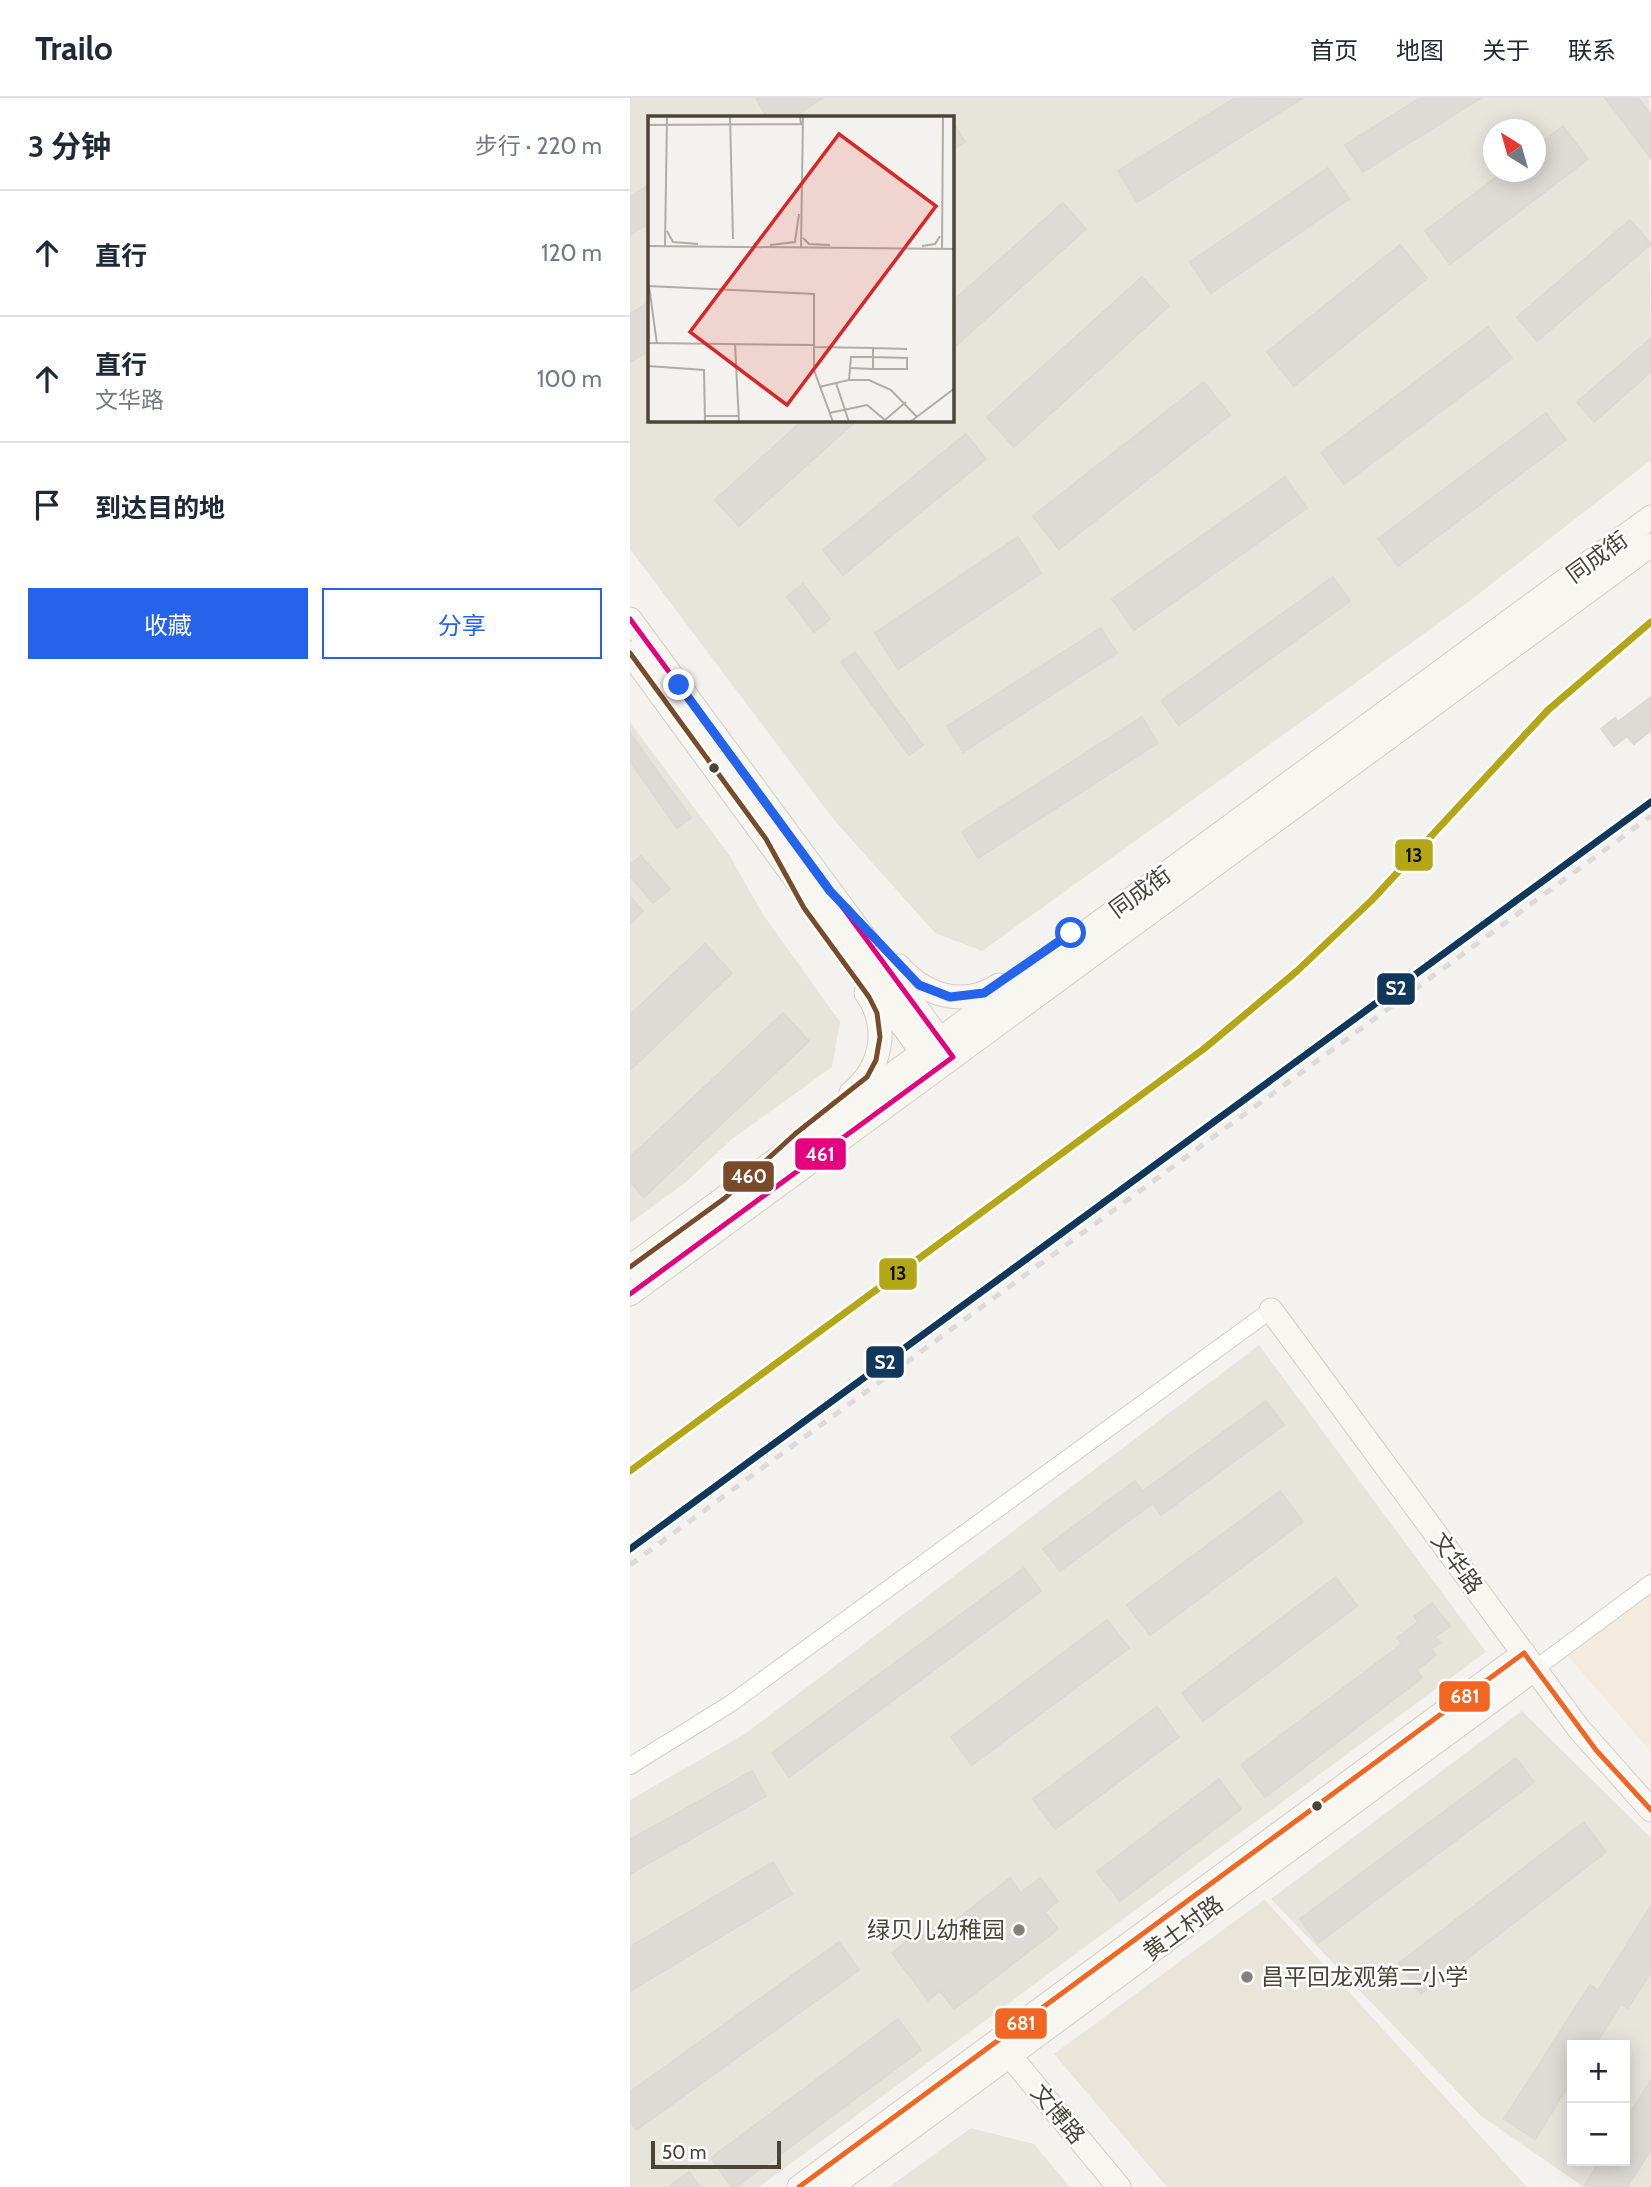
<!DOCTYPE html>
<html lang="zh">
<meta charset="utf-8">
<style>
body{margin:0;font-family:Cabin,"Noto Sans SC",sans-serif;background:#f2f2f3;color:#1f2937}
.controls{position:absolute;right:21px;bottom:21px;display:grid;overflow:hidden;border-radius:0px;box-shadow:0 4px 18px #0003}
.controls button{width:63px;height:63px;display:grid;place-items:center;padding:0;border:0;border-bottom:2px solid #e0e1e3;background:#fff;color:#1f2937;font:35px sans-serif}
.compass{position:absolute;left:853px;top:21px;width:63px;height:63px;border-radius:50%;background:#fff;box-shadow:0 4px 18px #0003;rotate:323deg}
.scale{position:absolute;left:21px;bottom:18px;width:130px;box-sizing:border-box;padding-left:7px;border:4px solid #4b4439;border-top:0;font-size:19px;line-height:24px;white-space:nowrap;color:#4b4439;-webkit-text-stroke:5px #fff;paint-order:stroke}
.stop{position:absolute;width:21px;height:21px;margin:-16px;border:5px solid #2563eb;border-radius:50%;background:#fff}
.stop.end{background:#2563eb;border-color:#fff;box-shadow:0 2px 7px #0008}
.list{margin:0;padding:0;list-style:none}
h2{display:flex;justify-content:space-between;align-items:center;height:91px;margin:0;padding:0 28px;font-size:30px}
h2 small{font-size:23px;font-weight:400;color:#747a83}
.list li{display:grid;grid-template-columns:46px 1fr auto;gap:21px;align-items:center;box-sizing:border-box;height:126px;padding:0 28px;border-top:2px solid #e0e1e3}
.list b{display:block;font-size:26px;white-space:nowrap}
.list p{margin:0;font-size:23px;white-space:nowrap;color:#747a83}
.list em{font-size:23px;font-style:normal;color:#747a83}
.actions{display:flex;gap:14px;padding:21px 28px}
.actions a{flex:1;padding:16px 0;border:2px solid #2563eb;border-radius:0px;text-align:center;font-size:24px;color:#2563eb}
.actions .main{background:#2563eb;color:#fff}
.icon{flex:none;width:38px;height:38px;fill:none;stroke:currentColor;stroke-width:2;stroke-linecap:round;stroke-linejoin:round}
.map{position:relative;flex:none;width:1021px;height:2089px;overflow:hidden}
header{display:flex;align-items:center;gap:42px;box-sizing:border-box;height:98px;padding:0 35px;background:#fff;border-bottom:2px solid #e0e1e3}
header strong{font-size:33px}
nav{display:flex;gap:38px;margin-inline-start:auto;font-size:24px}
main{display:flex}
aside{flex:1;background:#fff}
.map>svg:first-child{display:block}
.residential{fill:#e7e4dc;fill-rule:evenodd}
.commercial{fill:#f3ebdf}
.education{fill:#eae5da}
.building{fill:#dedbd6;stroke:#dcd9d4;stroke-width:2}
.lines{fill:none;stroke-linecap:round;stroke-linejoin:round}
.street-casing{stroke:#d2d0cb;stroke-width:18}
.secondary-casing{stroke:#d3cfc5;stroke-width:25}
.street{stroke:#fdfdfc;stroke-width:16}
.secondary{stroke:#f7f6f1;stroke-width:23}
.rail{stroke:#dbdbda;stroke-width:5;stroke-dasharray:9 9;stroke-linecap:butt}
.bus-1-casing{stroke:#fff;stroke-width:10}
.bus-2-casing{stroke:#fff;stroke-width:10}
.bus-3-casing{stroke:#fff;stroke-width:10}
.bus-1{stroke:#f26522;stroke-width:5}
.bus-2{stroke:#e5007d;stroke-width:5}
.bus-3{stroke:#7a4b2a;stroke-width:5}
.rail-1-casing{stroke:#fff;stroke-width:12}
.rail-1{stroke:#11385b;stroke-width:7}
.metro-1-casing{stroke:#fff;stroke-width:12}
.metro-1{stroke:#b3a617;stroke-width:7}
.route{stroke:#2563eb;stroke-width:9}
.bus-dot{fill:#4b4439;stroke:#fff;stroke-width:2.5}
.poi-dot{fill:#868178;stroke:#fff;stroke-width:2.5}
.labels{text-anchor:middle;stroke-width:5;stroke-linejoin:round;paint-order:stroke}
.street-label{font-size:23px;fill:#4b4439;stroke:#fff}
.poi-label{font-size:23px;fill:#4b4439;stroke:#fff;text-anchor:end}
.inset-road{fill:none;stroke:#b0aca6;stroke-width:2}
.view{fill:#d62828;fill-opacity:0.15;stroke:#d62828;stroke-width:3.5}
.inset-edge{fill:none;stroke:#4b4439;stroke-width:3.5}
.line-badge{stroke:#fff;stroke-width:2.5}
.badge-label{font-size:19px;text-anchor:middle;font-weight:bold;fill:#fff}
.pale-badge-label{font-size:19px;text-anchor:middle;font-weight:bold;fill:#111}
</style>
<header>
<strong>Trailo</strong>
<nav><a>首页</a><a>地图</a><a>关于</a><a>联系</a></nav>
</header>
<main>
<aside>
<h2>3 分钟<small>步行 · 220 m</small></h2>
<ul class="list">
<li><svg class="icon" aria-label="ahead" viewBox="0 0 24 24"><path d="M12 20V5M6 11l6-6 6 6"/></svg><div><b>直行</b></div><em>120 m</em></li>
<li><svg class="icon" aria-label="ahead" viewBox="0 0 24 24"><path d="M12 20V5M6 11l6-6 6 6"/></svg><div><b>直行</b><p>文华路</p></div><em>100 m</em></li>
<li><svg class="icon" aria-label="arrive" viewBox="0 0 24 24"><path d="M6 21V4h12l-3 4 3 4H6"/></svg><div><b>到达目的地</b></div></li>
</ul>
<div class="actions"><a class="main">收藏</a><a>分享</a></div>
</aside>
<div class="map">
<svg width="1021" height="2089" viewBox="0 0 1021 2089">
<rect width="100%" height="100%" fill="#f4f2ee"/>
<g class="residential">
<path d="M0 0H1019L1021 362 841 502 352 853 305 835 204 722 0 451ZM19 19H322V322H19ZM864 32H906V74H864Z"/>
<polygon points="0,624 100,758 132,815 210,924 202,969 102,1041 55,1085 0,1125"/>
<polygon points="629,1247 856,1554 129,2089 0,2089 0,1702 115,1636"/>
<path d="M892 1613 1021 1740V2089H954L851 2018 641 1801ZM942 1947H995V2063H942Z"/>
<polygon points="341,2030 404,2046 440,2089 259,2089"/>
</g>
<polygon class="commercial" points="1021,1474 1021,1654 926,1544"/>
<polygon class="education" points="635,1801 635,1802 897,2089 537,2089 424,1956"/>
<g class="building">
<polygon points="126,0 192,0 164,19 137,19"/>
<polygon points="605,0 671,1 507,104 488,73"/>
<polygon points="790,0 851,0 733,74 715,47"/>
<polygon points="975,0 1008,0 1021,17 1021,60"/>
<polygon points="322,23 335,44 322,52"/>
<polygon points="933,28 958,61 820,166 795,133 873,74 906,74 906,49"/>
<polygon points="698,70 719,101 581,195 560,164"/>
<polygon points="19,87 19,125 0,137 0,99"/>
<polygon points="433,105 456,131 322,251 322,204"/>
<polygon points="1000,122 1021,146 907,243 887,219"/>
<polygon points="770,147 797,180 664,288 637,254"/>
<polygon points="512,179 539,208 384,349 357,319"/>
<polygon points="19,204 19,253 0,264 0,216"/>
<polygon points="858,229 882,260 714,386 691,355"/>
<polygon points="1021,240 1021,274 964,324 947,304"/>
<polygon points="574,284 600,317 429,451 403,418"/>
<polygon points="916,315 936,342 768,468 748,441"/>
<polygon points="173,322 227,322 109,428 85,402"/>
<polygon points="336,336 356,361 213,477 193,452"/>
<polygon points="655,379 677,410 504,532 482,501"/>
<polygon points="388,439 411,475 268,571 245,535"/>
<polygon points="703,479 720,503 549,627 531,603"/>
<polygon points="173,486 200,521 184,534 157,499"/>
<polygon points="471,530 487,555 333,654 317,628"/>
<polygon points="225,554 293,647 279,657 211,564"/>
<polygon points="1021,599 1021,632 1004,646 997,638 984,648 971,631 985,620 988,624"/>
<polygon points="512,619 528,645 348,760 332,734"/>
<polygon points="0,635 61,720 47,730 0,663"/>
<polygon points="11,758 40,791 23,805 0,778 0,767"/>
<polygon points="0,799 13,813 0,826"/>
<polygon points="75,846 102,875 0,972 0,917"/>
<polygon points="153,915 179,943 14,1099 0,1084 0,1059"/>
<polygon points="636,1303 654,1327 531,1417 523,1405 430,1473 413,1451 505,1383 513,1393"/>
<polygon points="650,1393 673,1424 520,1537 497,1507"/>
<polygon points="394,1470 411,1493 159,1679 142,1655"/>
<polygon points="706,1479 727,1508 573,1623 552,1595"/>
<polygon points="802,1505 820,1528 805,1539 810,1545 801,1551 806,1557 787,1572 792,1580 635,1699 611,1667 772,1546 767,1540 788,1524 784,1518"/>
<polygon points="477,1522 499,1550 342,1667 321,1639"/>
<polygon points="527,1609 549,1639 425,1731 403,1701"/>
<polygon points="886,1660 904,1684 688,1845 670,1821"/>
<polygon points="122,1673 136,1698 0,1776 0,1742"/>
<polygon points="589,1681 611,1711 490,1803 467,1774"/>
<polygon points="954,1724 976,1754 791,1896 768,1866"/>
<polygon points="143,1764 162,1796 0,1893 0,1849"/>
<polygon points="380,1780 391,1795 410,1780 428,1803 415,1814 428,1831 324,1911 310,1893 298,1902 262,1855 299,1826 307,1837"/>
<polygon points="1021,1808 1021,1874 998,1910 991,1906 965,1947 942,1947 942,1982 905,2041 874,2021 960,1887 968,1892"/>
<polygon points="209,1844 229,1872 6,2032 0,2023 0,1994"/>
<polygon points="268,1921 291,1952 106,2089 102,2089 81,2060"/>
<polygon points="1021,1982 1021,2052 997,2089 961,2089 955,2086 970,2063 995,2063 995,2023"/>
<polygon points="59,2074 70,2089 39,2089"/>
</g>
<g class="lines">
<g class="street-casing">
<g id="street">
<polyline points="905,1571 1021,1485"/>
<polyline points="0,1668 100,1606 641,1212"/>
</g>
</g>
<g class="secondary-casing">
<g id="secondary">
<polyline points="0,521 319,954"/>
<polyline points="0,555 300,965"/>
<path d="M269 868C295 898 334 910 369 887"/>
<path d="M221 995C252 970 260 928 236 895"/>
<polyline points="0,1169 1021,419"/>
<polyline points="0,1196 1021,447"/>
<polyline points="641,1212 949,1631 1021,1712"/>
<polyline points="370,1946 489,2089"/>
<polyline points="169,2089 894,1555"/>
<polyline points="201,2089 905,1571"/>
</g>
</g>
<use href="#street" class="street"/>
<use href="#secondary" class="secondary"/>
<polyline class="rail" points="0,1467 1021,718"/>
<g class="bus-1-casing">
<polyline id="bus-1" points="169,2089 894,1555 966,1652 1021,1712"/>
</g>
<g class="bus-2-casing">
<polyline id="bus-2" points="0,521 323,959 0,1196"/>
</g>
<g class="bus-3-casing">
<polyline id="bus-3" points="0,555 136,741 174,810 239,899 247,915 250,939 246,962 237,979 165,1036 95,1100 0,1169"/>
</g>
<use href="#bus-1" class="bus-1"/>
<use href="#bus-2" class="bus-2"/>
<use href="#bus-3" class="bus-3"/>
<g class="rail-1-casing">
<polyline id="rail-1" points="0,1451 1021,704"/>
</g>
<use href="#rail-1" class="rail-1"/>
<g class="metro-1-casing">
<polyline id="metro-1" points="0,1373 575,950 667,873 742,802 918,612 1021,524"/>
</g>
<use href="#metro-1" class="metro-1"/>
</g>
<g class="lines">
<polyline class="route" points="49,587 200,793 289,887 320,899 354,895 441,835"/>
</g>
<g class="bus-dot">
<circle cx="84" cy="670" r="6"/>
<circle cx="687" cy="1708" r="6"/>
</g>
<g class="poi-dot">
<circle cx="389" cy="1832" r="7"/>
<circle cx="617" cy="1879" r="7"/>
</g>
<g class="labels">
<g class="street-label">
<text transform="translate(967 459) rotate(-36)" y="8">同成街</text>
<text transform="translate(510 794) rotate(-36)" y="8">同成街</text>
<text transform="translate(827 1465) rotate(54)" y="8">文华路</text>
<text transform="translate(553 1830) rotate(-36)" y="8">黄土村路</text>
<text transform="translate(428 2016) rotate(50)" y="8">文博路</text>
</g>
<g class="poi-label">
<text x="375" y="1840">绿贝儿幼稚园</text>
<text x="631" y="1887" text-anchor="start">昌平回龙观第二小学</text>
</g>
</g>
<g transform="translate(18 18)">
<rect width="306" height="306" fill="#f4f2ee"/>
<path class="inset-road" d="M82 0 85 123M0 9 153 8 152 0M19 115 25 126 50 128M155 122 161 128 182 129M122 129 147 126 151 98M0 130 307 133M17 130 19 0M274 130 287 128 292 120M153 132 155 0M294 133 295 0M0 170 166 178V254L185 306M1 170 9 228M0 227 165 229M87 228 91 306M165 231 225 232V241H203L201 264 171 271M225 232 259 233M0 250 56 254 57 306M203 252 225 253H259V242L225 241V253M201 264H221L243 274 269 301M188 267 201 306M181 297 219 289 237 304 258 286M57 300H91M262 306 307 272"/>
<path class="view" d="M191 18 288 90 139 289 42 216Z"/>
<rect width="306" height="306" class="inset-edge"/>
</g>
<g class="line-badge">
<rect x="764" y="740" width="40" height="34" rx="7" fill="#b3a617"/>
<rect x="746" y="874" width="40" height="34" rx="7" fill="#11385b"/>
<rect x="164" y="1039" width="53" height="34" rx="7" fill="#e5007d"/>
<rect x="92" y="1062" width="53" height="33" rx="7" fill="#7a4b2a"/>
<rect x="248" y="1159" width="40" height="34" rx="7" fill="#b3a617"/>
<rect x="235" y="1247" width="40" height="34" rx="7" fill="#11385b"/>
<rect x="808" y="1582" width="53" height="33" rx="7" fill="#f26522"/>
<rect x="364" y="1909" width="54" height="33" rx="7" fill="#f26522"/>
</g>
<g class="badge-label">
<text x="766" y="897">S2</text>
<text x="190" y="1063">461</text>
<text x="119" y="1085">460</text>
<text x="255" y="1271">S2</text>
<text x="835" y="1605">681</text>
<text x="391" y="1932">681</text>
</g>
<g class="pale-badge-label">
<text x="784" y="764">13</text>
<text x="268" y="1182">13</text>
</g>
</svg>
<div class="controls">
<button>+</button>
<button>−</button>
</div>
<svg class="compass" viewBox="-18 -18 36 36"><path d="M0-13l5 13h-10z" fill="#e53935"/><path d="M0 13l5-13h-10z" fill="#747a83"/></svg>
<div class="scale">50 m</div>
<div class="stop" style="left:441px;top:835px"></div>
<div class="stop end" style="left:49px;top:587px"></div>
</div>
</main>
